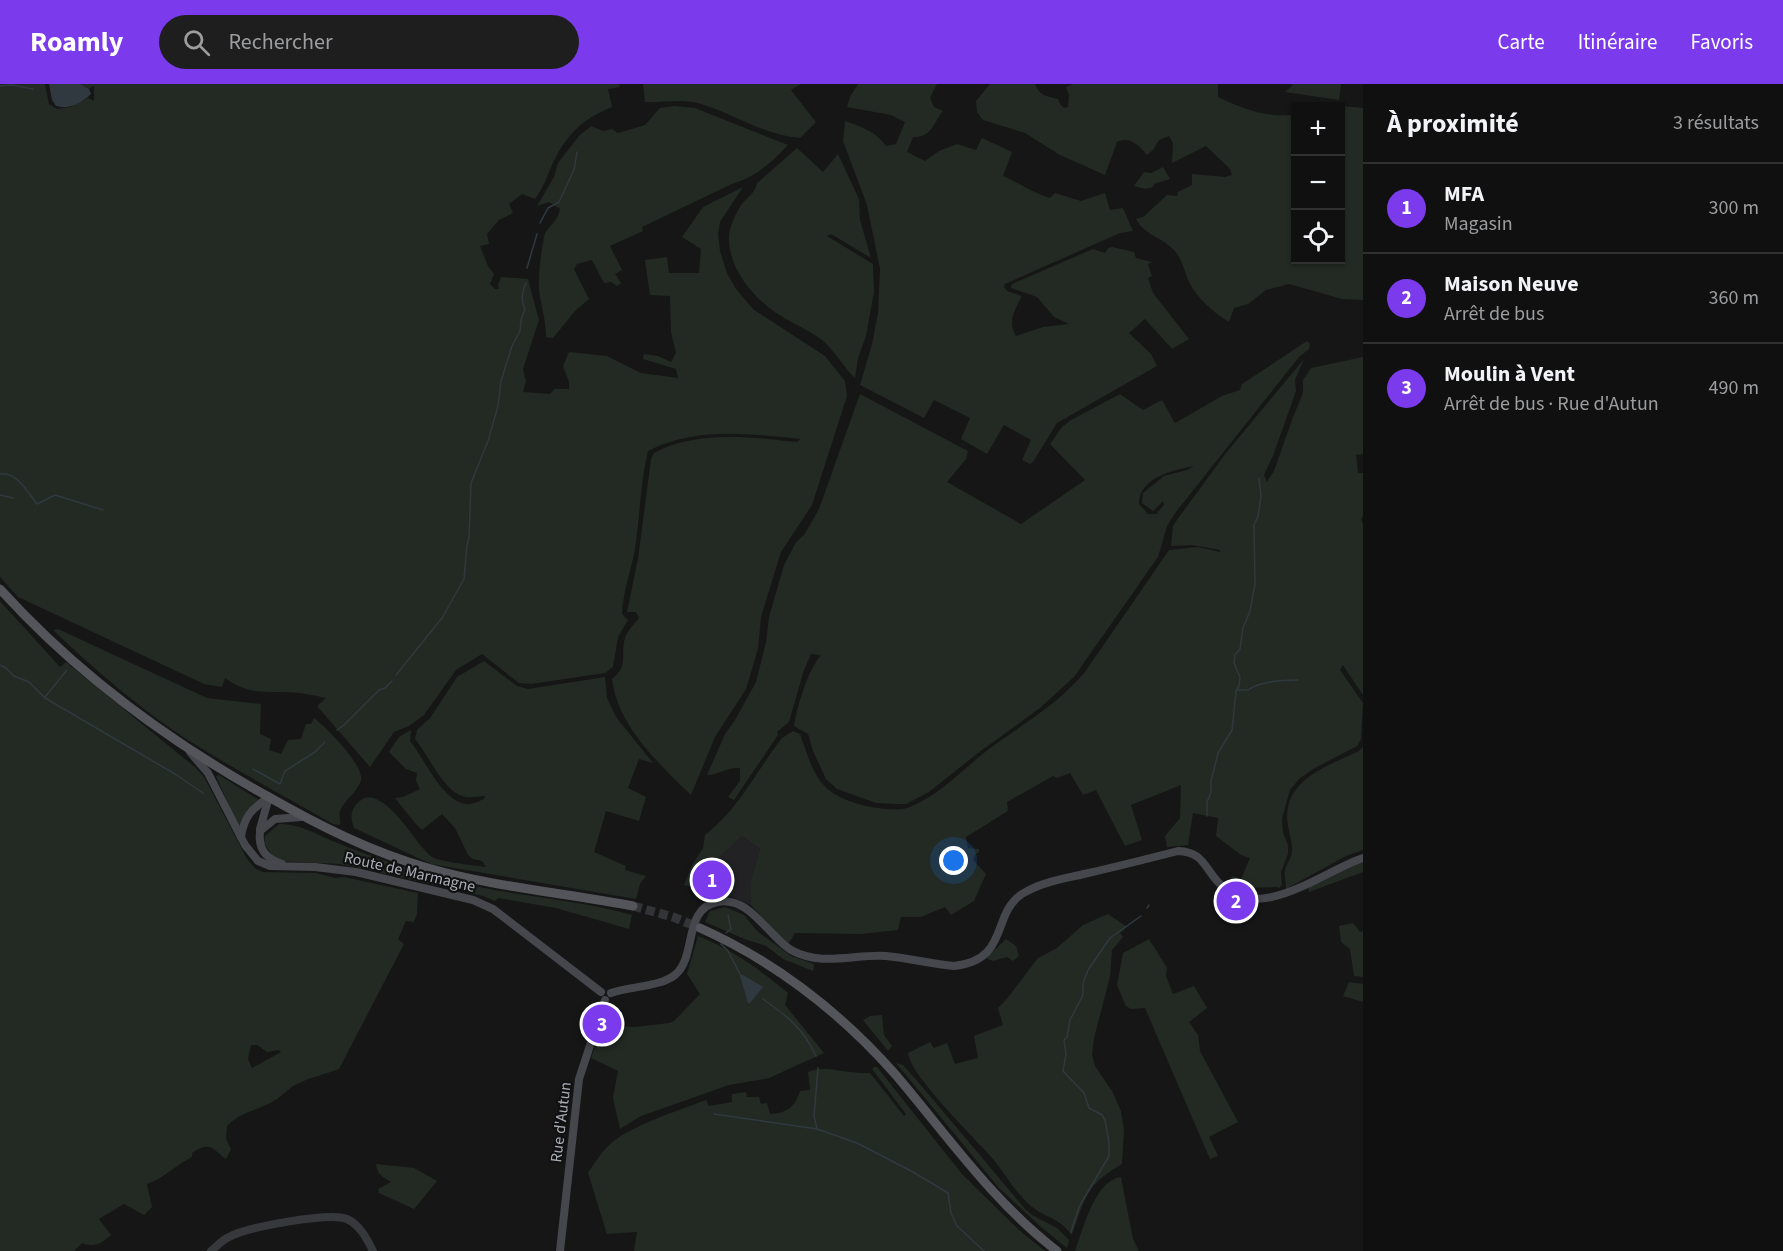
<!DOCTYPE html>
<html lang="fr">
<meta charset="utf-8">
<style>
body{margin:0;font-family:"Source Sans 3",sans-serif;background:#1e1e1f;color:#f1f3f6}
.controls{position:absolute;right:18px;top:18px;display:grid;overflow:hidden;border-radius:0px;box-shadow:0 2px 4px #0004}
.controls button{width:54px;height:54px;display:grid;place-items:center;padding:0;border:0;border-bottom:2px solid #303031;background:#101011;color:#f1f3f6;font:30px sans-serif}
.you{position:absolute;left:954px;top:777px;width:21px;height:21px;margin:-15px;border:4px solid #fff;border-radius:50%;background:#1a73e8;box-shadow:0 0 0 9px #1a73e833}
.badge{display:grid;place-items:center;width:39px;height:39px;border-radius:50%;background:#7c3aed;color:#fff;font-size:20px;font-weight:700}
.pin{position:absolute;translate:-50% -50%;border:3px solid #fff;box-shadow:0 2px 6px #0006}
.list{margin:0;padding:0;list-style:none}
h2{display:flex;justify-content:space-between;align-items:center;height:78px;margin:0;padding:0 24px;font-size:26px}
h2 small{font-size:20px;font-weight:400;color:#9c9d9f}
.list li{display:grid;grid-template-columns:39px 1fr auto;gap:18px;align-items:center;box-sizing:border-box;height:90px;padding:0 24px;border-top:2px solid #303031}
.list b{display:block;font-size:22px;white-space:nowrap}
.list p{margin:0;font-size:20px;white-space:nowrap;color:#9c9d9f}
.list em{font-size:20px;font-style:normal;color:#9c9d9f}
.icon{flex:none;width:33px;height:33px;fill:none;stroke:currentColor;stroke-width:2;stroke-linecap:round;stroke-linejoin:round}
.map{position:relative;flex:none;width:1363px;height:1167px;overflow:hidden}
header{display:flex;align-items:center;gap:36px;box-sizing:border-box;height:84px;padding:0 30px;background:#7c3aed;color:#fff}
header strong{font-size:28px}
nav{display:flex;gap:33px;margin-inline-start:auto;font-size:21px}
.search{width:420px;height:54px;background:#1e1e1f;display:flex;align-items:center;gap:15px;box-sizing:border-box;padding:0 21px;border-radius:33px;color:#9c9d9f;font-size:22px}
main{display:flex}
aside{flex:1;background:#101011}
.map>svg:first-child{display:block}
.built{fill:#222224}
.green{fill:#222a23;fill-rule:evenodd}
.water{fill:#30393f}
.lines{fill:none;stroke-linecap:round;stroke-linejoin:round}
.stream{stroke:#30393f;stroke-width:1.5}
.primary-tunnel{stroke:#333437;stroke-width:9;stroke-dasharray:9 4.5;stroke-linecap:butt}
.tertiary{stroke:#37383c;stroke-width:8}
.secondary{stroke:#45474c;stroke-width:8}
.primary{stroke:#53555a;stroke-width:9}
.labels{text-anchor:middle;stroke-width:4.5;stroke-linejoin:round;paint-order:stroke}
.street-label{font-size:16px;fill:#a9aeb6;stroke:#111112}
</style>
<header>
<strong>Roamly</strong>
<div class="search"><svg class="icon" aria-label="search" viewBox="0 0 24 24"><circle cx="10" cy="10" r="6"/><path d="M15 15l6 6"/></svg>Rechercher</div>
<nav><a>Carte</a><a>Itinéraire</a><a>Favoris</a></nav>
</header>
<main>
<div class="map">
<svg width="1363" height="1167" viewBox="0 0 1363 1167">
<rect width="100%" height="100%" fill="#161617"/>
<polygon class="built" points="742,752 760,765 750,800 751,821 727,811 717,811 705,816 697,812 699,800 707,785"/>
<g class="green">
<path d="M0 0H45L49 20 57 25 70 23 88 14 94 17V2L89 5 80 0H619L620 3 608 5 612 23C583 34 565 52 552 81 547 93 543 104 535 115L522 110 509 120 513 129 499 136 487 150 489 160 480 162 488 182 494 190 490 200 495 205H499L498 201 501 193 528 195 539 236 523 285 526 297 523 308 550 310 555 305H569V298L563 282 569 268 607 272 641 289 678 294 676 285 643 275 644 270 658 272 671 278 676 269 671 248 670 212 650 211 645 176 667 173 669 189H699L701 165 682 153 703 123 743 103 720 138 718 150 720 167 727 189 736 205 753 225 825 272 845 297 847 312 812 421 781 468 761 533 758 565 746 605 715 653 691 711C659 680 617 641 612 595 629 582 620 571 625 554 627 547 635 539 639 534L636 528H627L638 475 651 375 654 369C696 346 751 353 797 358L801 355C749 350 696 342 648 367 640 400 640 433 635 465 631 487 623 508 622 530L628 536 618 553 613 583 605 589 531 600 519 599 482 570 456 586 424 631 409 642 394 648 370 683 317 622 326 614C313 611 297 608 284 608 258 608 247 609 225 594L222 603 204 600 18 513 0 493Z"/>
<path d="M643 0H801L791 6 816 38 800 54C764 51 734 30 701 20 683 14 663 19 645 18Z"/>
<path d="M858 0H937L930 14 934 23 943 27C933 40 931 54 913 53L907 68 925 77 939 67 957 60 976 66 982 54 1012 68 1003 92C1019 99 1033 109 1050 114L1055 109 1081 117 1105 109 1110 126 1123 124 1133 147 1120 149 1005 200 1004 203 1007 207 1022 212C1015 225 1007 238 1016 252L1043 243 1069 240 1054 233 1037 213 1011 204 1012 200 1093 165 1105 169 1108 164 1112 163 1134 168 1136 174 1152 178 1148 180 1152 192 1148 194 1153 209 1189 255 1172 265 1145 235 1129 249 1151 270 1157 282 1057 339 1033 378 1030 380 1022 376 1031 356 1004 341 987 370 961 355 970 334 934 316 924 334 860 301 872 260 878 229 880 185 867 121 843 57 845 37C862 43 875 47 886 62L896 60 905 38 891 31 847 23 850 13Z"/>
<path d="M990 0H1035C1040 12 1046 12 1058 15L1060 20 1064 24 1068 23 1069 11 1066 3 1073 0H1218V13C1246 26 1264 33 1295 31L1296 176H1340V22H1328L1330 21 1363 24V216L1342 215 1289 200 1266 206 1248 220 1234 224 1229 238C1213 228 1198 215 1189 198 1184 187 1182 173 1172 164 1160 153 1145 151 1136 135L1143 133 1167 111 1177 112 1178 108 1192 101V90L1225 93 1232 91 1230 85 1206 62 1172 79 1173 59 1169 52 1159 56 1153 66 1147 71C1138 61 1130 52 1117 58L1105 91 1060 71 1025 49 983 36 977 28 976 17Z"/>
<polygon points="1289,0 1341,0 1339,16 1285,8 1293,1"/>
<path d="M674 22 695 24 788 61C773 77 756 93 734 99L642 143 643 147 610 162 622 186 615 190 621 199 617 202 611 198 604 199 592 176 577 180 574 185 589 215 575 227 553 254 546 253C546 237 541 222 539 206 538 188 541 171 544 153 547 141 557 141 560 125L549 118 537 122 554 93 558 79 579 52 591 42 603 47 612 45 618 49 645 41 660 24Z"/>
<path d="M797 64 823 88 838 70 859 115 860 136 871 174 831 150 827 152 873 180 874 208 866 252 858 274 855 294C843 283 835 267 822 256 810 247 798 242 786 235 757 219 727 186 729 151 730 142 736 129 741 121 747 113 755 110 757 99Z"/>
<polygon points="1163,83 1170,95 1154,100 1153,103 1145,105 1134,102 1144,88 1151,89"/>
<path d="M1307 257 1310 260 1309 265 1299 273 1176 428 1167 442 1158 473 1074 593 1040 624 978 669 929 708 906 720H895L876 719 837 705 826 695 813 667 808 650 794 642C797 622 808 586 821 571L811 570 804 586 789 638 777 648 778 651 734 716 728 713 740 697V684C726 683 719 691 707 691L725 650 735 636 756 598 766 558 769 533 784 481 796 458 804 451 819 425 860 310 968 367 966 375 947 398 1021 440 1085 396 1050 360 1062 343 1071 336 1120 310 1143 326 1162 316 1175 339 1222 312 1240 306 1242 300ZM1194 382 1187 386 1164 392 1143 409 1142 419 1153 427 1163 417 1164 421 1156 430H1148L1139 420C1139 393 1174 386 1194 382Z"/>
<path d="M1363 273V370L1356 371 1358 389H1363V432L1361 435 1363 440V611L1343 581 1340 586 1363 619 1361 655 1357 662 1313 685 1299 695 1290 706 1282 734 1283 749 1288 761V770L1281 788 1282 801 1279 804 1277 803 1241 804 1229 798 1232 792 1241 795 1250 774 1241 771 1216 752 1218 734 1193 729 1188 761 1167 763 1165 752 1180 734 1181 701 1131 721 1142 756 1125 762 1096 706 1083 711 1070 689 1057 694 1053 692 1007 718 1008 727 966 753 968 764 979 765V768L975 771 973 776 986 790 974 817 951 831 945 823 921 833H901L898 846 861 850 795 849 789 859 780 853 751 821 750 800 760 765 742 752 707 785 698 805 684 801 692 781 703 764 705 751C738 726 757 686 782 654L793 647 800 650C816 697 821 712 871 723 884 725 900 728 912 722 941 710 964 684 989 665 1022 641 1058 620 1085 588L1169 466 1198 463 1220 468V466L1192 461 1171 462 1173 442 1179 433 1226 369 1304 275 1295 296 1296 307 1273 372 1264 391 1267 398 1274 387 1293 333 1303 309V296L1311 284Z"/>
<path d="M0 517 60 583 66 578 196 684 204 693 247 775 256 785 263 788 316 789 335 794 344 793 418 809 417 830 414 838 406 837 398 855 404 860 339 985C326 990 311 993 299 999 289 1003 282 1013 272 1018 254 1028 242 1027 227 1042L226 1055 231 1065 226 1075C213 1066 211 1056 192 1069V1073C176 1081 164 1094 147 1100L152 1123 144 1131 124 1120 99 1135 111 1151C101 1159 96 1164 82 1159L74 1167H0ZM251 961H257L267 968 278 966 281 968 252 984 248 975Z"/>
<path d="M58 545 207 614 261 620 260 650 271 655 269 666 281 670 288 656 301 655 306 640H311L314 634C326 643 364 681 361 696 358 708 344 716 340 727 339 731 341 737 340 741L333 740C286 713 237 687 191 658 141 626 95 586 53 546Z"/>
<path d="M484 577 517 602 528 605 605 593 607 614 616 633 653 679 639 675 628 704 646 713 639 737 606 727 594 768 626 782 625 786 646 792 640 800 636 815 431 780 354 744C351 735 350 730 355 722 379 689 415 761 432 773 437 777 477 782 486 783L482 777 473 775 468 771 455 744 442 730 422 746 414 738 395 714 403 713 420 705 416 697 417 689 406 685 389 668 399 653 411 646 410 657C424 674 442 717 466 720 472 721 479 717 484 715L485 712C479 712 472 714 466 713 445 711 428 670 415 655L417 646 430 634 457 593Z"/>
<path d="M1363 663V766L1346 772 1286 805C1286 799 1284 792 1285 786 1287 778 1293 773 1292 764 1291 750 1285 738 1288 723 1295 691 1333 680 1359 667Z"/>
<path d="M219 691 259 716C248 725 243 730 239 744L216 692Z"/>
<path d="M279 740C301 740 315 750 335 758 371 773 410 785 448 796 509 812 572 814 632 831L629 845 556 824 498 814 495 817 483 812 360 784 339 780 281 777 274 774 264 759 265 752Z"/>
<path d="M1363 778V788L1309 808 1308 803C1327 796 1344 785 1363 778Z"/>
<polygon points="725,823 744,831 757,847 791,872 814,880 813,887 783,875 766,862 747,856 705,838 710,827"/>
<path d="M1108 830 1127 843 1120 849 1123 853 1112 866 1110 893 1094 954 1092 971 1095 982 1112 1007 1121 1027 1124 1046 1122 1080C1085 1102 1086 1112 1072 1151 1057 1132 1047 1135 1031 1122 1016 1110 1006 1091 994 1076 976 1055 911 993 908 969L930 958 934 964 947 959 955 980 978 974 974 952 1003 941 998 924 1006 916 1038 874 1057 864 1083 841Z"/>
<polygon points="1353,839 1360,848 1363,847 1363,893 1354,892 1350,865 1341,858 1339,842"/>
<path d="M698 852C734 867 758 884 788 909L785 921 824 969 769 994 729 1001 641 1032 620 1045 613 1014 618 987 591 974 600 950 614 953 617 942 635 943 669 939 674 937 700 910 687 890Z"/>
<polygon points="1006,855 1016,862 1019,872 1013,877 1007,873 993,877 986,874"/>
<polygon points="1149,855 1167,884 1166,892 1173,910 1194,902 1207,924 1189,938 1198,951 1200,967 1238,1038 1209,1053 1218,1072 1210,1075 1145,924 1131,925 1126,922 1117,901 1123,869"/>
<polygon points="1349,898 1363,900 1363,918 1343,912"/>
<polygon points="882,931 884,951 892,962 888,967 863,936 870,932"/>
<polygon points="896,979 903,981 925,1006 1026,1126 1032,1131 1057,1144 1069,1156 1067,1164 1041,1143 999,1104"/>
<path d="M874 983H877L962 1090 1019 1146 1045 1167H634L637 1148 607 1150 588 1089C594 1080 600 1070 608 1062 628 1042 678 1027 706 1016L709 1022 732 1018V1010L746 1008 747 1013H759L761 1020 767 1019 770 1030C787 1029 795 1023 800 1007L810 1006 808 988C824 982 835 987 851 988 857 989 864 989 870 989L904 1032 906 1030 872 985Z"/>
<path d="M376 1080 414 1084 437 1097 414 1125 379 1109 378 1105 391 1098C383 1093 377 1091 376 1080Z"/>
<path d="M1121 1093 1133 1155 1139 1167H1075C1083 1145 1095 1096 1121 1093Z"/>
</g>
<g class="water">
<path d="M49 0H80L89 5 91 10C82 19 68 26 56 22L52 16Z"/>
<polygon points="743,891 763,903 750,919 748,919 740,892"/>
</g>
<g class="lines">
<g class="stream">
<polyline points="0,2 12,1 33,5"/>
<polyline points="540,139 548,124 559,118 574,86 577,68"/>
<polyline points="527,184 537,150"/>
<path d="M0 390C17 387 28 409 37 420L55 411 103 426"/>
<polyline points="0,411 13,414"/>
<polyline points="0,581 6,584 14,592 29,598 45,614 175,690 203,709"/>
<path d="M396 591 442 534 464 495 467 461 469 454 471 399 488 357 498 322 501 297 512 262 520 247 521 236 525 225C521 217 522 207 526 199"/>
<path d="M1238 606H1248C1260 597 1283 596 1298 596"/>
<polyline points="45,613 67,586"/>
<polyline points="337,646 344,641 379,606 385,604 392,597"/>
<polyline points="253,685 280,700 285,687 315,668 325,658"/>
<polyline points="1207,732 1207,718 1211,709 1211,697 1218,669 1232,646 1236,607 1239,602 1240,593 1234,579 1235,571 1240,565 1243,544 1250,527 1255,500 1254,441 1258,432 1261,412 1259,394"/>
<polyline points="1147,824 1149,821"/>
<polyline points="726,849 731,845 728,831"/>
<polyline points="721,860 728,867 741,892"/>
<path d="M763 915C787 932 803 944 816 972"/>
<polyline points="714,1030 817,1045 857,1059 913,1088 948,1109 951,1129 957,1142 984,1167"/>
<polyline points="817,1045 814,1032 818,984"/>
<polyline points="1071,1148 1079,1123 1109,1072 1109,1059 1105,1036 1102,1031 1089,1024 1084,1009 1063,987 1066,970 1064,956 1067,953 1070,936 1083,911 1083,899 1088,886 1110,854 1141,832"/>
</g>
<polyline class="primary-tunnel" points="633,822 673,833 700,844"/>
<path class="tertiary" d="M211 1167C217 1162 222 1156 229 1153 247 1143 329 1128 347 1135 360 1141 367 1155 373 1167"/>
<g class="secondary">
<polyline points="190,668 208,689 245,761 258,777 270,782 315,783 356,788 473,816 493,825 601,908"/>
<polyline points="260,745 269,713"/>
<path d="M241 753C244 732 252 725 269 713"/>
<path d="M282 780C265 774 258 765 260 747L275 735 302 733"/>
<path d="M611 909C630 902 662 903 676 890 697 871 683 825 717 818 749 811 768 852 791 866 822 883 854 870 886 872 909 874 931 880 954 882 1010 876 991 830 1022 810 1041 798 1063 795 1084 790 1115 783 1147 775 1178 767 1204 768 1204 784 1219 799 1259 841 1323 787 1363 774"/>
<polyline points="560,1167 579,995 605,916"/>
</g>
<g class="primary">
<path d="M0 505C75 588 170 658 267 712 318 741 371 768 428 784 494 803 565 809 633 822"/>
<path d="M700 844C776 878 840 928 895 990 947 1051 993 1118 1057 1167"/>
</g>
</g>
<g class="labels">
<g class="street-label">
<text transform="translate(410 787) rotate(13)" y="6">Route de Marmagne</text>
<text transform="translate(560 1038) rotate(-83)" y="6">Rue d'Autun</text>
</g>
</g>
</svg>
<div class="controls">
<button>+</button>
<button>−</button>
<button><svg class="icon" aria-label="locate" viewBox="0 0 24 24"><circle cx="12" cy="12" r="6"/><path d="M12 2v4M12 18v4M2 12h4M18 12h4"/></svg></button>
</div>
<div class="you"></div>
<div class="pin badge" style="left:712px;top:796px">1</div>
<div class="pin badge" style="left:1236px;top:817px">2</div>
<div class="pin badge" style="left:602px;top:940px">3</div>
</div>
<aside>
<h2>À proximité<small>3 résultats</small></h2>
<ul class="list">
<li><span class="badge">1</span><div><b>MFA</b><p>Magasin</p></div><em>300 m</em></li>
<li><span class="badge">2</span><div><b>Maison Neuve</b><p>Arrêt de bus</p></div><em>360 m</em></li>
<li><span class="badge">3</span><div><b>Moulin à Vent</b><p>Arrêt de bus · Rue d'Autun</p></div><em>490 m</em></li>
</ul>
</aside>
</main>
